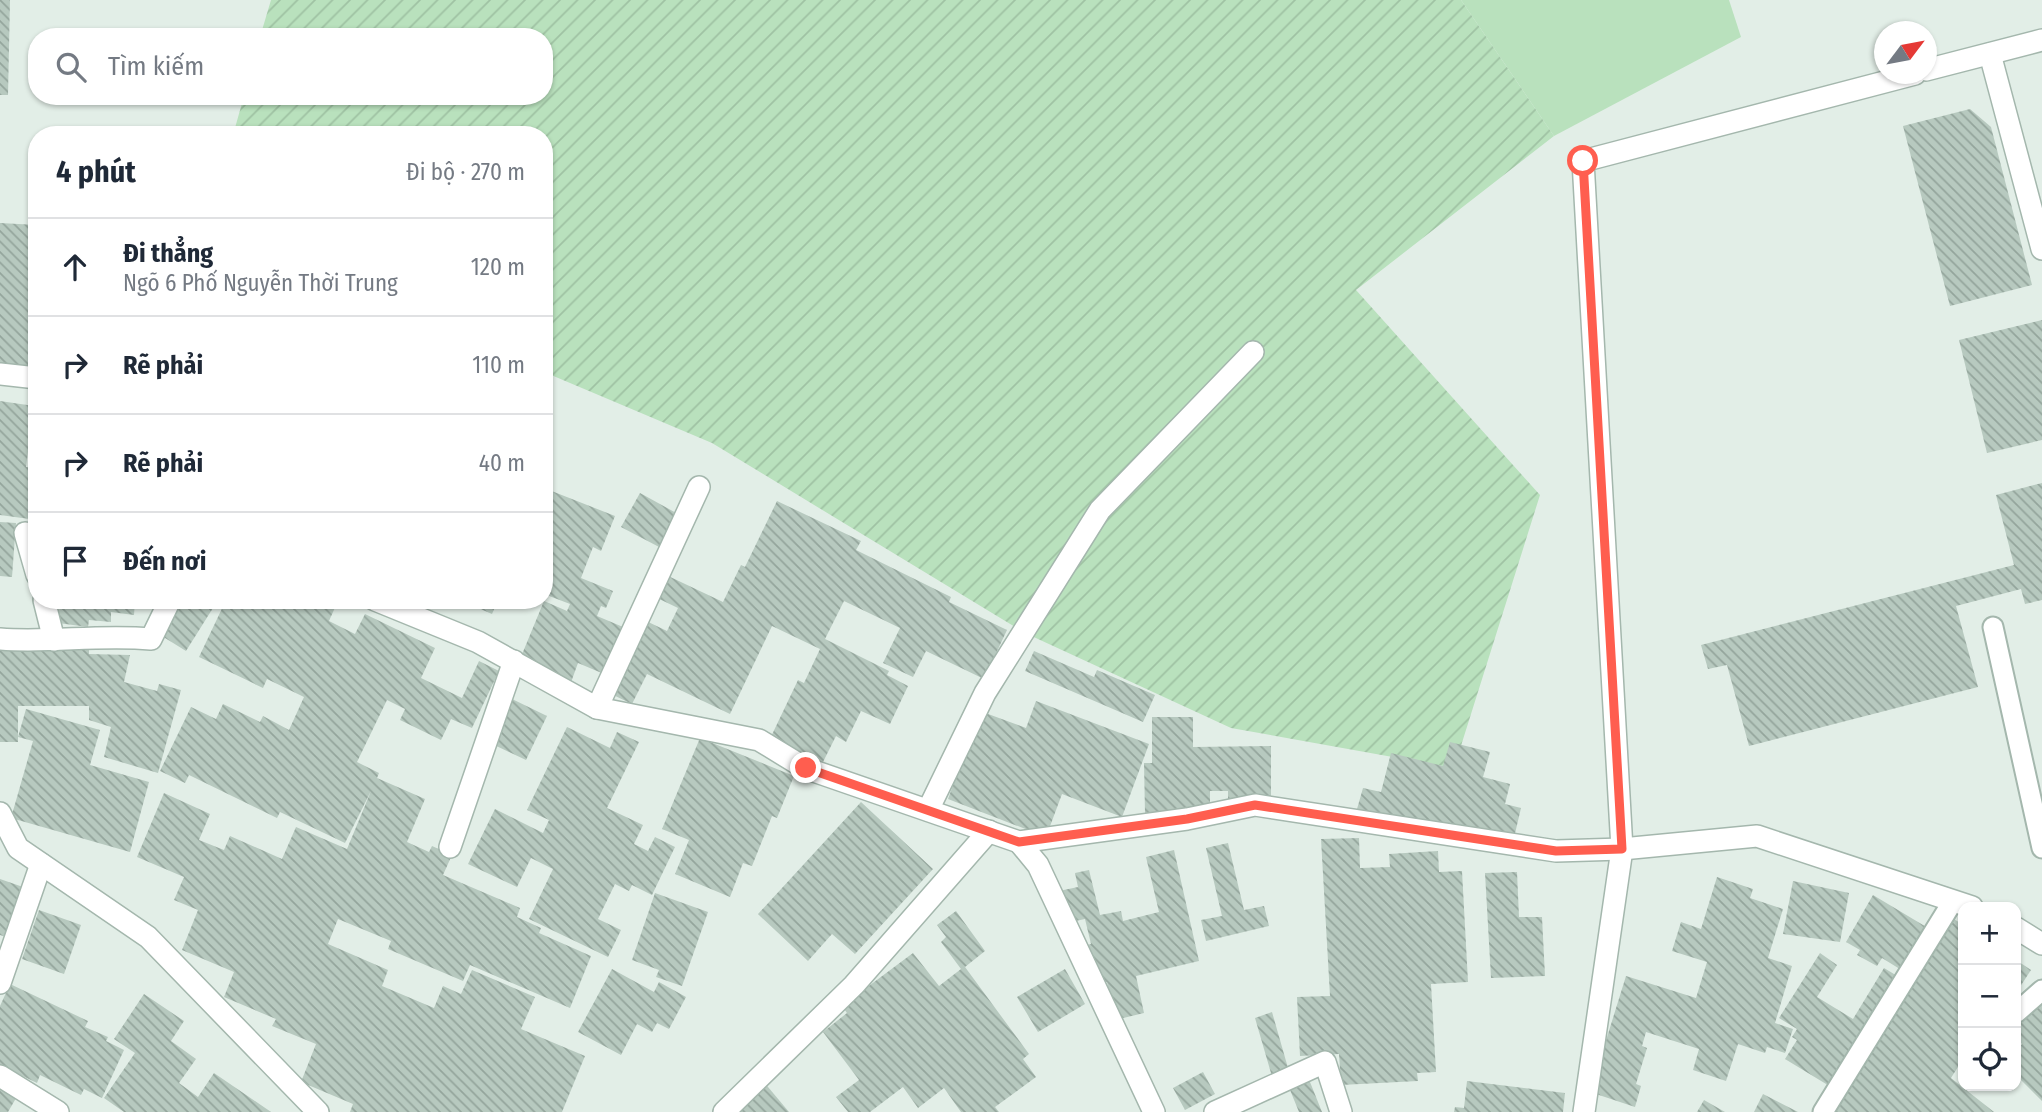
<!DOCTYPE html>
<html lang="vi">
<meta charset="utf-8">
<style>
body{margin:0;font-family:"Fira Sans Condensed",sans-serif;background:#f6f6f7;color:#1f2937}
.controls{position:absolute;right:21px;bottom:21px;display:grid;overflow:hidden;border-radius:14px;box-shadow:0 2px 5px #0004}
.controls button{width:63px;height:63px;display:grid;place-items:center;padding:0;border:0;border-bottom:2px solid #e0e1e3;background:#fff;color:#1f2937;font:35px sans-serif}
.compass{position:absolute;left:1874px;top:21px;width:63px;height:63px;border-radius:50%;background:#fff;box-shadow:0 2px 5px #0004;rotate:58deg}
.stop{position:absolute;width:21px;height:21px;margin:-16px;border:5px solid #ff5e4f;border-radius:50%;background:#fff}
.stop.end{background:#ff5e4f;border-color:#fff;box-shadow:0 2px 7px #0008}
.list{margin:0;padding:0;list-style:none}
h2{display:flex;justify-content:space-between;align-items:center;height:91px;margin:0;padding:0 28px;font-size:30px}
h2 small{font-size:23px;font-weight:400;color:#747a83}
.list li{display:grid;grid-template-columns:46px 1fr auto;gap:21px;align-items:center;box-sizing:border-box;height:98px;padding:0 28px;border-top:2px solid #e0e1e3}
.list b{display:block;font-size:26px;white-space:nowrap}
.list p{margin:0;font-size:23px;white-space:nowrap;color:#747a83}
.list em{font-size:23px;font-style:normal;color:#747a83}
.icon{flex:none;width:38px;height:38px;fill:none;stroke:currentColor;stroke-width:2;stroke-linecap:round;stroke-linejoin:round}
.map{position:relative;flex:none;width:2042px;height:1112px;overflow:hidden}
.search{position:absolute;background:#fff;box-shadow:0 2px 5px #0004;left:28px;top:28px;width:525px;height:77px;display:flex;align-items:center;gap:18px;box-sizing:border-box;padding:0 24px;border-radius:28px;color:#747a83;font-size:26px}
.panel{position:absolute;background:#fff;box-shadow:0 2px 5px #0004;left:28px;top:126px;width:525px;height:483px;border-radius:28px}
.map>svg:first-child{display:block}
.grass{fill:#b9e1bd}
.garden{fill:url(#garden-furrows)}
.building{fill:url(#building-back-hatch)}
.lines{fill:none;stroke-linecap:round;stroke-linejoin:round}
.lane-casing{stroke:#a4b7ad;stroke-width:23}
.street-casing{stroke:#a4b7ad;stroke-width:24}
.lane{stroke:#fff;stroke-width:19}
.street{stroke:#fff;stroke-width:21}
.route{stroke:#ff5e4f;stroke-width:9}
</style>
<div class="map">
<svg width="2042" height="1112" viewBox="0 0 2042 1112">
<defs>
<pattern id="garden-furrows" width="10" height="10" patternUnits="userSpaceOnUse" patternTransform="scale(1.75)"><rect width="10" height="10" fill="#b9e1bd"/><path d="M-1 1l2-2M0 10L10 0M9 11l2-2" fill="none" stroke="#9fc2a3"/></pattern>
<pattern id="building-back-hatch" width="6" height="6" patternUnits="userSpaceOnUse" patternTransform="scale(1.75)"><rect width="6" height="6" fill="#b7c9bf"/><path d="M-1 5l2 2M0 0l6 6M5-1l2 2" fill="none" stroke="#94a59c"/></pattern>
</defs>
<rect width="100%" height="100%" fill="#e2eee7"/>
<polygon class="grass" points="1461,0 1729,0 1741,37 1554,136"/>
<polygon class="garden" points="271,0 1461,0 1554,136 1356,290 1540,495 1454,768 1231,728 1025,633 712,443 544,372 544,135 233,135 244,96 544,96 544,37 260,37"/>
<g class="building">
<polygon points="0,0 10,0 8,95 0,95"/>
<polygon points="1970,109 1991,127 2032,285 1950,306 1903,126"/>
<polygon points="0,223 37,225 37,370 0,367"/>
<polygon points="2042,320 2042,440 1987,453 1959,340"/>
<polygon points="0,401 34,406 26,467 37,468 37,520 0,515"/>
<polygon points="2042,483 2042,600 2025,604 2021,589 1956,606 1978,687 1749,746 1727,665 1708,669 1701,645 2014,565 1996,495"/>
<polygon points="544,488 615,516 601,551 593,547 581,578 613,591 606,608 601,606 597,616 623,627 604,674 578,663 570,685 518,664 544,601 567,611 570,604 544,594"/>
<polygon points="640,493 678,514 661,548 621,527"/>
<polygon points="777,501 861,541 856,550 951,597 949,602 1007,630 984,679 926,651 913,677 883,663 900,628 844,601 825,639 889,671 887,675 908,686 890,724 861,711 846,742 836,736 820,768 768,743 798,680 804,683 820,649 772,626 730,714 647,674 632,704 607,692 642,619 667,631 678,608 653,596 664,574 723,602 741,565 745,567"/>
<polygon points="0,522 16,523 12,577 0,576"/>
<polygon points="60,600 135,600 134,615 111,612 111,622 89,620 88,627 58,623"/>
<polygon points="177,600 218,600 186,651 157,633"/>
<polygon points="226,600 331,600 337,603 329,621 355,634 365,614 435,648 421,678 462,698 479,661 499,671 472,728 451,719 441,740 400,720 405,709 387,700 357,762 379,773 377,778 425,799 407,842 429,852 432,846 452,855 443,875 520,908 517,917 541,928 539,933 591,956 570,1008 470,965 463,981 388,949 391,941 338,919 328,944 388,970 382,986 434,1008 443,986 461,994 472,970 535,997 521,1029 585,1056 562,1112 350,1112 353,1104 301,1082 316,1044 272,1026 276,1019 224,997 234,972 182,950 198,910 174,900 184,877 137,857 164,793 210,814 199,840 224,850 230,836 282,859 296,827 347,849 371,791 345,843 280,812 277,818 189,775 185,783 160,771 191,707 216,719 223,704 260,722 263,716 289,730 304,697 267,679 263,688 199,657"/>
<polygon points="460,600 498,600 492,614"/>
<polygon points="0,644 89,644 89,654 130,655 124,682 157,691 159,684 181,690 158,773 104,757 111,727 89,720 89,706 18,706 18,742 0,742"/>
<polygon points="1034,651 1094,677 1097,670 1155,695 1143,722 1025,671"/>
<polygon points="510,698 547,716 526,760 488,742"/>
<polygon points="1036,701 1149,744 1122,817 1062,794 1046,837 948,799 980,711 1026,728"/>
<polygon points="26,709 100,730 90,765 149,782 130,852 11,818 33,741 18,737"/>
<polygon points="1152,717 1193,717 1193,747 1271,746 1271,802 1228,802 1228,791 1210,791 1210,813 1145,813 1144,763 1152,763"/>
<polygon points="567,727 610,748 617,732 639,742 607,808 643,825 634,844 648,851 655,837 675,847 652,895 632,885 629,891 615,884 598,919 621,930 608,957 529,919 553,869 531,858 517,887 468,864 495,809 543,833 549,820 527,810"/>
<polygon points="700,738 794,776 777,818 772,816 752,866 743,863 730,897 675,874 689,840 662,829"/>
<polygon points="1450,742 1490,752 1483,777 1510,784 1505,804 1521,808 1513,842 1440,831 1357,809 1363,788 1381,792 1391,753 1443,766"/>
<polygon points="861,802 933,869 855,954 832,934 808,961 758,914"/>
<polygon points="1359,838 1360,868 1390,867 1389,854 1438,851 1439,872 1462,871 1468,982 1431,984 1436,1072 1417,1073 1418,1081 1341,1085 1339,1054 1300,1056 1297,997 1330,996 1321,839"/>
<polygon points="1228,843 1244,910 1264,906 1269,926 1206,941 1201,920 1222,916 1206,848"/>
<polygon points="1174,850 1199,961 1136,976 1144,1013 1115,1020 1107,982 1098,984 1083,946 1091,944 1085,919 1066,923 1059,891 1078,887 1075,873 1089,870 1100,915 1121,911 1123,921 1159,912 1146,857"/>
<polygon points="1517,872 1519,917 1542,917 1545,976 1491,978 1485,873"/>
<polygon points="1717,877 1753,889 1750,898 1783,909 1768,958 1792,966 1775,1023 1793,1029 1785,1053 1767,1047 1765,1053 1738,1044 1726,1081 1693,1070 1699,1049 1646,1032 1642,1046 1647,1048 1636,1084 1641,1086 1635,1107 1590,1092 1626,976 1696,998 1707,962 1672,951 1681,922 1701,929"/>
<polygon points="0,879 23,887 6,937 0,935"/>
<polygon points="1793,881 1849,893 1840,942 1783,934"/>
<polygon points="655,893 708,912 682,986 656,977 659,970 632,960"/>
<polygon points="1873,895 1928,928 1903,971 1882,958 1877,966 1857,955 1860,950 1846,942"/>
<polygon points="39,910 81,925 64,974 22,959"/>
<polygon points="956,911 985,951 965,967 1029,1054 1023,1059 1036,1077 995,1107 999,1112 961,1112 944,1088 918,1108 903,1087 870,1112 848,1112 836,1097 859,1080 823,1032 847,1013 842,1006 913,953 939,986 961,969 941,942 946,937 937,925"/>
<polygon points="1951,917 1963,925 1963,1059 1951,1078 1994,1112 1834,1112 1858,1075 1850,1070"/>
<polygon points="1820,953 1837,965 1817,997 1853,1019 1884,968 1899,977 1831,1087 1785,1059 1797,1040 1792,1037 1797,1029 1779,1018"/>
<polygon points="2016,960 2031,970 2016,993"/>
<polygon points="612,969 654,992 659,982 686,997 669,1029 657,1023 652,1032 637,1024 621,1055 578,1032"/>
<polygon points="1065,969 1085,1004 1038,1032 1017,997"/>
<polygon points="10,984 88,1021 85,1027 108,1037 106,1041 124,1050 102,1098 84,1089 81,1095 40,1075 37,1083 0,1065 0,1006"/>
<polygon points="2042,993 2042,1101 2016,1075 2016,1051 2022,1044 2016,1037 2016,1019"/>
<polygon points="144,994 184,1021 171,1041 196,1059 179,1083 198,1097 214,1073 271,1112 124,1112 104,1098 135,1053 114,1039"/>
<polygon points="1272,1012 1290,1075 1273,1080 1255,1018"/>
<polygon points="1203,1072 1215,1094 1185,1110 1173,1088"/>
<polygon points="1308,1077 1322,1112 1299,1112 1288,1085"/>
<polygon points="763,1081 789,1112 731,1112"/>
<polygon points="1467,1081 1565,1093 1563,1112 1454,1112 1455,1107 1464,1108"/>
<polygon points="0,1082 19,1093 8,1112 0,1112"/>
<polygon points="1763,1094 1798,1112 1754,1112"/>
<polygon points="1704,1100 1725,1112 1697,1112"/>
</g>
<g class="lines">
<g class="lane-casing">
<g id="lane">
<polyline points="1993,627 2042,848"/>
<polyline points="2016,1013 2042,990"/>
<polyline points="1823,1112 1953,901"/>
</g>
</g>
<g class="street-casing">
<g id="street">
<polyline points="1990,54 2042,249"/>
<polyline points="1926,70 2042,40"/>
<polyline points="0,374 37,378"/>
<polyline points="25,533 37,575"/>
<polyline points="44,600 54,640"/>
<polyline points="375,600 478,642 597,708 759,740 805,768 1019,842 1187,819 1255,805 1556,851 1622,849 1757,836 1972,907"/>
<path d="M0 639C50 643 100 634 151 639L170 600"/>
<polyline points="597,708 699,487"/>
<polyline points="928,810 985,693 1100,510 1253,352"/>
<polyline points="0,813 18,848 148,937 318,1112"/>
<polyline points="1019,842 1038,865 1154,1112"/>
<polyline points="450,847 514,661"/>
<polyline points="2016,928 2042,944"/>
<polyline points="0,983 41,864"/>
<polyline points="0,1076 58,1112"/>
<polyline points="724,1112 854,985 989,831"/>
<polyline points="1215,1112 1325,1062 1341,1112"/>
<polyline points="1584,1112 1622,849 1583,161 1915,74"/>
</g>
</g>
<use href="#lane" class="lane"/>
<use href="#street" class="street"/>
</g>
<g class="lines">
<polyline class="route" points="806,768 1019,842 1187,819 1255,805 1556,851 1622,849 1583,161"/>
</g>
</svg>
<div class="controls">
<button>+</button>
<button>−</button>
<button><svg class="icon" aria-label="locate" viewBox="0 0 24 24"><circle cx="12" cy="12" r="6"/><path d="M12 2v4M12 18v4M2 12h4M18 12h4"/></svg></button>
</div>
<svg class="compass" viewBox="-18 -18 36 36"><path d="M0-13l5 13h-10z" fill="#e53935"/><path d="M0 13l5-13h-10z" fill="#747a83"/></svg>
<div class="stop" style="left:1583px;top:161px"></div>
<div class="stop end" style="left:806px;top:768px"></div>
<div class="search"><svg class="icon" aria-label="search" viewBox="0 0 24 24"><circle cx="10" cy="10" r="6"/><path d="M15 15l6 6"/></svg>Tìm kiếm</div>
<section class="panel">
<h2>4 phút<small>Đi bộ · 270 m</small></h2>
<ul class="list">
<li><svg class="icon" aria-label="ahead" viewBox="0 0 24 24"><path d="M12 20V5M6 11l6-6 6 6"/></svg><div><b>Đi thẳng</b><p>Ngõ 6 Phố Nguyễn Thời Trung</p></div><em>120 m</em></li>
<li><svg class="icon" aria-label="right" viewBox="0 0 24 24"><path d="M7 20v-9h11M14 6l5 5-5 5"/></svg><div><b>Rẽ phải</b></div><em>110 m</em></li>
<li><svg class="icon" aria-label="right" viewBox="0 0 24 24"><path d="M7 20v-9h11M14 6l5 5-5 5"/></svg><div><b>Rẽ phải</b></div><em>40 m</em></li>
<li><svg class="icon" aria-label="arrive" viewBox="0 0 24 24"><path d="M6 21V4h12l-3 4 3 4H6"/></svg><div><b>Đến nơi</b></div></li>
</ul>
</section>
</div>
